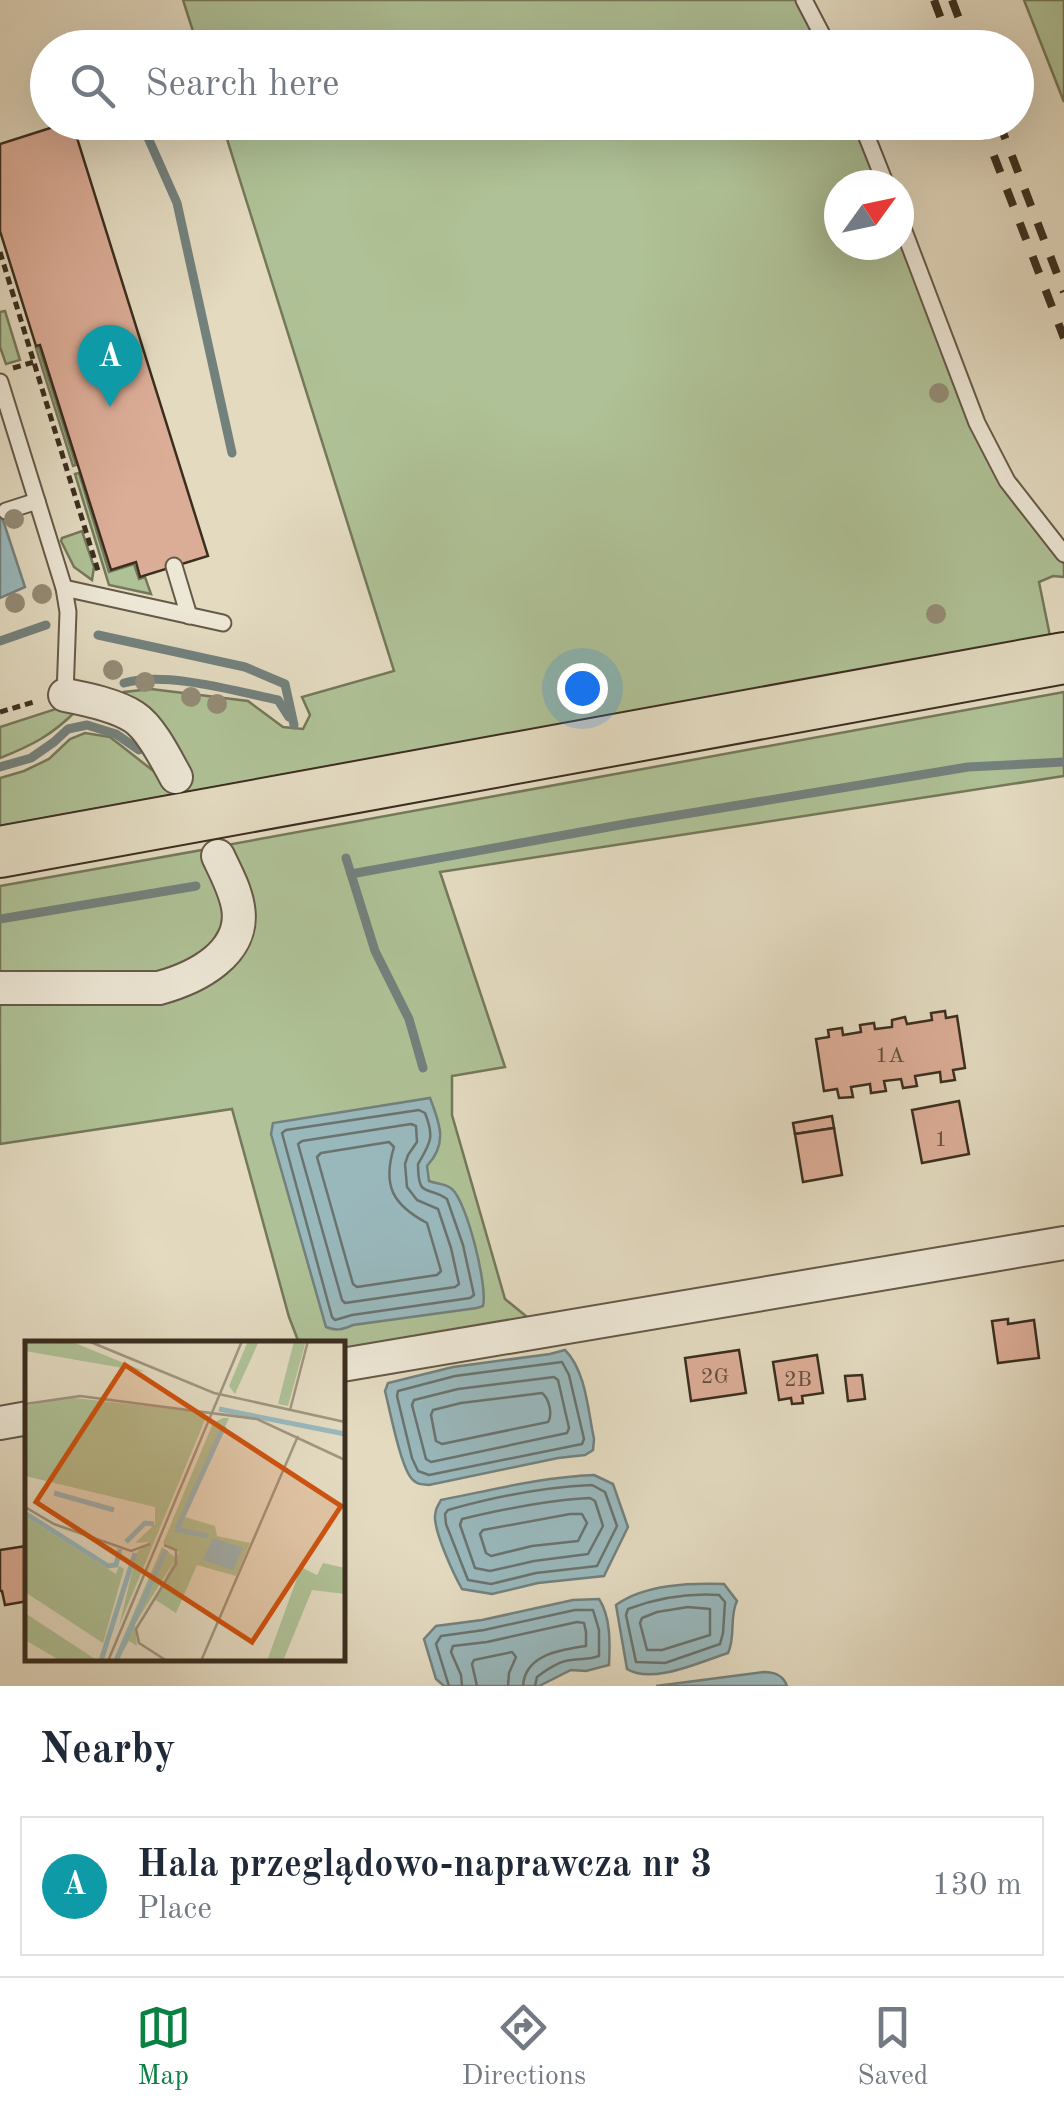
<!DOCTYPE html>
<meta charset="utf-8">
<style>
body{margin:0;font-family:"Old Standard TT",serif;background:#f2f2f3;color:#1f2937}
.compass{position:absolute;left:824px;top:170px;width:90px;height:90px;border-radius:50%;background:#fff;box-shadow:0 10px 40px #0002;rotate:57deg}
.you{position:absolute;left:582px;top:688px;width:35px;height:35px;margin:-25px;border:8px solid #fff;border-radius:50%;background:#1a73e8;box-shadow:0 0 0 15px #1a73e833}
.badge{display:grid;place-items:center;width:65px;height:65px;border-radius:50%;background:#0b8043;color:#fff;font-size:32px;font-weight:700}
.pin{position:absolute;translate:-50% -82px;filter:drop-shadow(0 2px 5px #0008)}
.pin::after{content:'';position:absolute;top:52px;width:35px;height:30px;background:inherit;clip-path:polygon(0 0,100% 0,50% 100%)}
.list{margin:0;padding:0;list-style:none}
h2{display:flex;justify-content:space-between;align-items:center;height:130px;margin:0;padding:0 40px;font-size:42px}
h2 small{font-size:32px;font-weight:400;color:#747a83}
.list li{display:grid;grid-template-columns:65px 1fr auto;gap:30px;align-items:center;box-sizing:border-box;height:140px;margin:0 20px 20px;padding:0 20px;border:2px solid #e0e1e3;border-radius:0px}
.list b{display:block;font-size:38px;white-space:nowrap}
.list p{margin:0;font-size:32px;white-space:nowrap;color:#747a83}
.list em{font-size:32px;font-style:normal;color:#747a83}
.icon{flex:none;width:55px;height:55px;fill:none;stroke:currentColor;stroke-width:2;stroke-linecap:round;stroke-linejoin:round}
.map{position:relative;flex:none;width:1064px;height:1686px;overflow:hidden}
.search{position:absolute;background:#fff;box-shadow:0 10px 40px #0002;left:30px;right:30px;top:30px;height:110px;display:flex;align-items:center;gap:25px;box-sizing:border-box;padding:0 35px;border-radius:55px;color:#747a83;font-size:38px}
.sheet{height:290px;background:#fff}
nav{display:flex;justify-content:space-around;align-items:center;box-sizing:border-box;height:140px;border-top:2px solid #e0e1e3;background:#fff;font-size:28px;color:#747a83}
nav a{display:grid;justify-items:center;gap:5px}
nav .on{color:#0b8043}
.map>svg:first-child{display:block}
.green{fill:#afc196;stroke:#75785a;stroke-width:2.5}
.water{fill:#99b8bc;stroke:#73817d;stroke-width:2.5}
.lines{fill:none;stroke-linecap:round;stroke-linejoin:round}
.shore{stroke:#6a736e;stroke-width:2.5}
.stream{stroke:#73817d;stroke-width:9}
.building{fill:#dbac96;stroke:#3b2e1f;stroke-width:2.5}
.service-casing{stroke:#655947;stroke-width:19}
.minor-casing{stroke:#655947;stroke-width:36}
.primary-casing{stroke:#3b2e1f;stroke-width:54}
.path{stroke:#3b2e1f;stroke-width:5;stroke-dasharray:8 5;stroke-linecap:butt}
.service{stroke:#ede7d6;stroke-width:15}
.minor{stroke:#ede7d6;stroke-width:32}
.primary{stroke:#e3dac0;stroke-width:50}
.rail{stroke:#3b2e1f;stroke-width:8;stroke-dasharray:18 18;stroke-linecap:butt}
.tree{fill:#938b75}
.labels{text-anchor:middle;stroke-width:9;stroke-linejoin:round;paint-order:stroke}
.number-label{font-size:22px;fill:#634e3d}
.inset-river{fill:none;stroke:#99b8bc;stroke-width:5}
.inset-road{fill:none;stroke:#a09580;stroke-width:2.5}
.view{fill:#ce530f;fill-opacity:0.15;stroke:#ce530f;stroke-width:5}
.inset-edge{fill:none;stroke:#3b2e1f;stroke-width:5}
</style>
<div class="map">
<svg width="1064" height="1686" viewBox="0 0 1064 1686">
<rect width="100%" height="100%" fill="#e3dac0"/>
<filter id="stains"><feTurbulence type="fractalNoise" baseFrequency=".002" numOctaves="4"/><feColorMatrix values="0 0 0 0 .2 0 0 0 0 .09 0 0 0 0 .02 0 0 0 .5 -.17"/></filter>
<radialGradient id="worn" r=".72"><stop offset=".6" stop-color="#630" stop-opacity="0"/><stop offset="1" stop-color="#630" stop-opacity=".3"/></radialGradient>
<g class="green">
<polygon points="183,0 796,0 821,47 198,47"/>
<polygon points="1024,0 1064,0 1064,102"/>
<polygon points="222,123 853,123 878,185 839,185 839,245 899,245 899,240 976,438 997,477 1016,506 1064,564 1064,577 1053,576 1039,582 1050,636 0,826 0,778 24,771 49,759 70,739 85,733 110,737 165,780 123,701 124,692 151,689 248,701 283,727 303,729 310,715 302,697 394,671"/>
<polygon points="5,311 20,360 6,364 0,347 0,312"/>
<polygon points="36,348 39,348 76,465 73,466"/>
<polygon points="79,473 109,572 134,564 139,579 145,577 151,594 109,585 75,474"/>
<polygon points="82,531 94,567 92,580 74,567 61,541 62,538"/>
<polygon points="1064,692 1064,776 440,872 505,1067 452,1076 452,1115 505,1299 532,1321 343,1354 342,1344 299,1343 289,1317 232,1109 0,1144 0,994 185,996 232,968 250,939 227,845"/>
<path d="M68 705 77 710C52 735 33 745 0 758V727Z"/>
<polygon points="202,850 225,903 221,927 205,954 156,978 0,978 0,886"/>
</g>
<g class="water">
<polygon points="0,511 25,587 0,598"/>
<path d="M430 1098C440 1124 448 1143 427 1166L429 1181C436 1184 445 1183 452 1189 467 1202 488 1287 483 1306L477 1308 353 1325C342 1330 336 1331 326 1327L271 1134 273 1123Z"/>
<path d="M565 1350C586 1371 588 1411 594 1439L593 1450 585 1455 558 1458 429 1485C422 1484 418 1485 413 1480 401 1470 390 1410 385 1391L388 1383 453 1367 550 1354Z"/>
<path d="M594 1475 613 1484 628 1527 604 1576 538 1583 492 1594 462 1589C454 1575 434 1532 435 1516 436 1508 437 1507 441 1500 492 1490 542 1477 594 1475Z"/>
<path d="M724 1584 737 1601C729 1617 736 1636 728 1653 702 1661 652 1685 627 1669L616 1605C645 1584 690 1583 724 1584Z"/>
<path d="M599 1599C611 1617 610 1644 609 1665L586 1671 571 1670 539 1686H444L436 1679 424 1639 436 1626 482 1620 573 1600Z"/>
<path d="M764 1672C775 1672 783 1675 787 1686H656Z"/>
</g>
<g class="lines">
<g class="shore">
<path d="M419 1110 425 1113C435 1138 430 1143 418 1164 418 1200 428 1185 447 1199L463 1245 474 1295 470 1298 352 1315 335 1320 332 1317 282 1133 286 1130Z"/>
<polygon points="411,1124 416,1126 417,1142 408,1155 405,1164 407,1187 417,1200 438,1209 451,1248 459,1284 455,1287 345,1303 342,1300 298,1144 302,1141"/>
<path d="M389 1142 394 1147C382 1186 393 1205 427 1223L441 1271 437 1275 357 1287 353 1284 317 1157 321 1153Z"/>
<polygon points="562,1362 569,1375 584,1439 582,1444 429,1475 418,1471 412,1458 397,1396 398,1391 455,1376"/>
<polygon points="554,1377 558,1380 569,1428 567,1433 431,1462 426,1459 412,1405 414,1400 458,1389"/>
<path d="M542 1393C549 1398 553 1415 548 1422L442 1444 436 1441 431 1415 433 1410 461 1403Z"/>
<path d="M592 1485 605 1492 617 1526 597 1566 536 1573 491 1584 468 1580 446 1524 445 1514 448 1510C494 1497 544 1487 592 1485Z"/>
<path d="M590 1498 595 1501 603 1526 588 1554 534 1561 490 1571 475 1568 460 1525 462 1519C504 1509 547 1500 590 1498Z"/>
<polygon points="570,1514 582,1514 587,1523 578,1541 532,1546 491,1556 486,1553 480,1534 483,1530"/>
<path d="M719 1595 725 1602 723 1633 720 1644 665 1663 636 1662 626 1615 628 1609C657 1598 688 1593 719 1595Z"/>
<polygon points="688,1607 710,1609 710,1635 662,1650 647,1650 640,1623 642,1618 657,1612"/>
<path d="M449 1686 436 1644 441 1636 484 1630 575 1610H593L599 1630V1656C588 1660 582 1658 571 1660 559 1661 546 1670 537 1677L535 1686"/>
<path d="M462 1686 461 1675 451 1652 453 1646 487 1642 577 1622 584 1623 586 1632V1646C561 1650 525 1654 523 1686"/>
<polyline points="477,1686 472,1664 474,1660 512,1652 516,1657 509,1673 508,1686"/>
</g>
<g class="stream">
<polyline points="141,122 177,203 232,453"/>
<polyline points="98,635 245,667 285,684 294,725"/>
<polyline points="0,641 46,625"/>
<path d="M124 683C166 671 235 691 278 700L289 717"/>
<polyline points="0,767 31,758 54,742 68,729 87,725 116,734 139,750"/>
<polyline points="346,858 375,951 409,1019 423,1068"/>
<polyline points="351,874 625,824 968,767 1064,762"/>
<polyline points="0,919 196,886"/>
</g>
</g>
<g class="building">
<polygon points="69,122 72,122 208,556 140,577 136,562 111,570 40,345 36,346 0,231 0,144"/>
<polygon points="945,1011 946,1018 957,1016 965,1068 953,1070 955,1080 941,1082 940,1072 915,1076 917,1086 903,1088 901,1079 884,1081 886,1091 871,1093 870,1084 851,1087 853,1097 839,1098 837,1089 824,1091 816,1039 829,1037 828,1030 842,1028 843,1035 861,1032 860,1025 874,1023 875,1029 892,1027 892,1020 905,1017 907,1024 932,1020 931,1013"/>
<polygon points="959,1101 969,1154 922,1163 912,1110"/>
<polygon points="832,1116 834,1128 795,1134 793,1123"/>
<polygon points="834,1128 842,1175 803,1182 795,1134"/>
<polygon points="1008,1319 1008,1324 1034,1320 1039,1358 998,1363 992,1321"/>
<polygon points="739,1350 746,1393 691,1401 685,1358"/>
<polygon points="817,1355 823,1393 802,1396 803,1403 792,1404 791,1398 779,1400 773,1362"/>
<polygon points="862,1375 865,1399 848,1401 845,1376"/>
<polygon points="26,1546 28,1601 5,1605 2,1591 0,1591 0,1550"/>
</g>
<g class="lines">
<g class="service-casing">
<g id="service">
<polyline points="804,0 829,48"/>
<polyline points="861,122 886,185"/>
<polyline points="899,218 977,423 1007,481 1064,554"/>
<polyline points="0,382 64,588 68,612 65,695"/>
<polyline points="6,511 37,501"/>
<polyline points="174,566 189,616"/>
<polyline points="64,588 223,623"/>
</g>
</g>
<g class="minor-casing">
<g id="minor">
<path d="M65 695C86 699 116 705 134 717 151 728 166 759 176 777"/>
<path d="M0 988H159C196 978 246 953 238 907 235 889 226 873 218 856"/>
<polyline points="342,1365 1064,1243"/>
<polyline points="0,1423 28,1418"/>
</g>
</g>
<g class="primary-casing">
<polyline id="primary" points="0,852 1064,658"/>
</g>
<g class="path">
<polyline points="0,252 99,574"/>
<polyline points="13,368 34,362"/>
<polyline points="0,712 37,701"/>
</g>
<use href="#service" class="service"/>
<use href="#minor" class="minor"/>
<use href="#primary" class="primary"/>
<g class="rail">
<polyline points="934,0 952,48"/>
<polyline points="952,0 970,48"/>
<polyline points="981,122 1064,338"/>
<polyline points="999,122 1064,292"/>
</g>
</g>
<g class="tree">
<circle cx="939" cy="393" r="10"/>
<circle cx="14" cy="519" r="10"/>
<circle cx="42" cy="594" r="10"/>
<circle cx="15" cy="603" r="10"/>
<circle cx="936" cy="614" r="10"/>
<circle cx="113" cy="670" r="10"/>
<circle cx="145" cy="682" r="10"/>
<circle cx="191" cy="697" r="10"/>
<circle cx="217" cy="704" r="10"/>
</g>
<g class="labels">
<g class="number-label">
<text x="890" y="1062">1A</text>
<text x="941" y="1146">1</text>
<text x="715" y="1383">2G</text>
<text x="798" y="1386">2B</text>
</g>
</g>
<g transform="translate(25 1341)">
<rect width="320" height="320" fill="#e3dac0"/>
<path d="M0 0H45L121 31 0 10ZM223 0H234L210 53 204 45ZM269 0H281L263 65 253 63ZM41 56 175 71 180 79 94 285 112 211 124 201 110 202 130 183V166L0 135V65ZM198 77H204L160 176 190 185 192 195 225 202 211 235 172 224 151 272 129 258 154 211 138 202 188 82ZM0 175 91 233 94 225 99 228 78 302 0 251ZM137 206 151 217 110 283 112 305 104 300 92 320 106 286 88 320ZM298 222 320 227V253L287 249 258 320H242L276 226 292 234ZM0 272 70 318V320H36L0 299Z" fill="#afc196"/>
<path d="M188 197 218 207 208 229 178 219Z" fill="#99b8bc"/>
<path class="inset-river" d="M194 68 320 93M29 152 89 169M0 172 83 225 91 224 95 208M150 188 183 195M152 188 199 85M101 201 120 182 129 183M76 320 110 212M91 320 141 209"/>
<path class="inset-road" d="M63 0 189 52 320 81M0 63 55 55 232 78 320 119M265 69 283 0M0 166 29 183 106 210 125 203M139 204 151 209V223L111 288 114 302 142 320M83 320 217 0M176 320 273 95"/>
<path class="view" d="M100 24 316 165 227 301 11 161Z"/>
<rect width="320" height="320" class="inset-edge"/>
</g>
<rect width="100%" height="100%" filter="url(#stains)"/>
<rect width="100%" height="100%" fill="url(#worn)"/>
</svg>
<svg class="compass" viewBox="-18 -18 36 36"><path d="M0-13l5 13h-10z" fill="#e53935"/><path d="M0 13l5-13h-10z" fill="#747a83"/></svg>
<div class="you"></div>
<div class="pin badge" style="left:110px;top:407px;background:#0f9aa8">A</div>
<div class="search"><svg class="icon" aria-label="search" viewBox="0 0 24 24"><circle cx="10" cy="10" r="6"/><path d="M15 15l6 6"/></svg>Search here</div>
</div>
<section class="sheet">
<h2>Nearby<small></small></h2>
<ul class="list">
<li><span class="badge" style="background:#0f9aa8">A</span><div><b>Hala przeglądowo-naprawcza nr 3</b><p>Place</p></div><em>130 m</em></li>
</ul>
</section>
<nav>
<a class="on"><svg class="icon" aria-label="map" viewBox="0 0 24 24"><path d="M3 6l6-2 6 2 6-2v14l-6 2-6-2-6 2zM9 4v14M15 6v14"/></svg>Map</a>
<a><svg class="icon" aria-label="directions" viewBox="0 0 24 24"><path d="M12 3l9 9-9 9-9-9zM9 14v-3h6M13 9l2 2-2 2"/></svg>Directions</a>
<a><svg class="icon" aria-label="saved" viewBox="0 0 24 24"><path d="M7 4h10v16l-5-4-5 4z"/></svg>Saved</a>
</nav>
